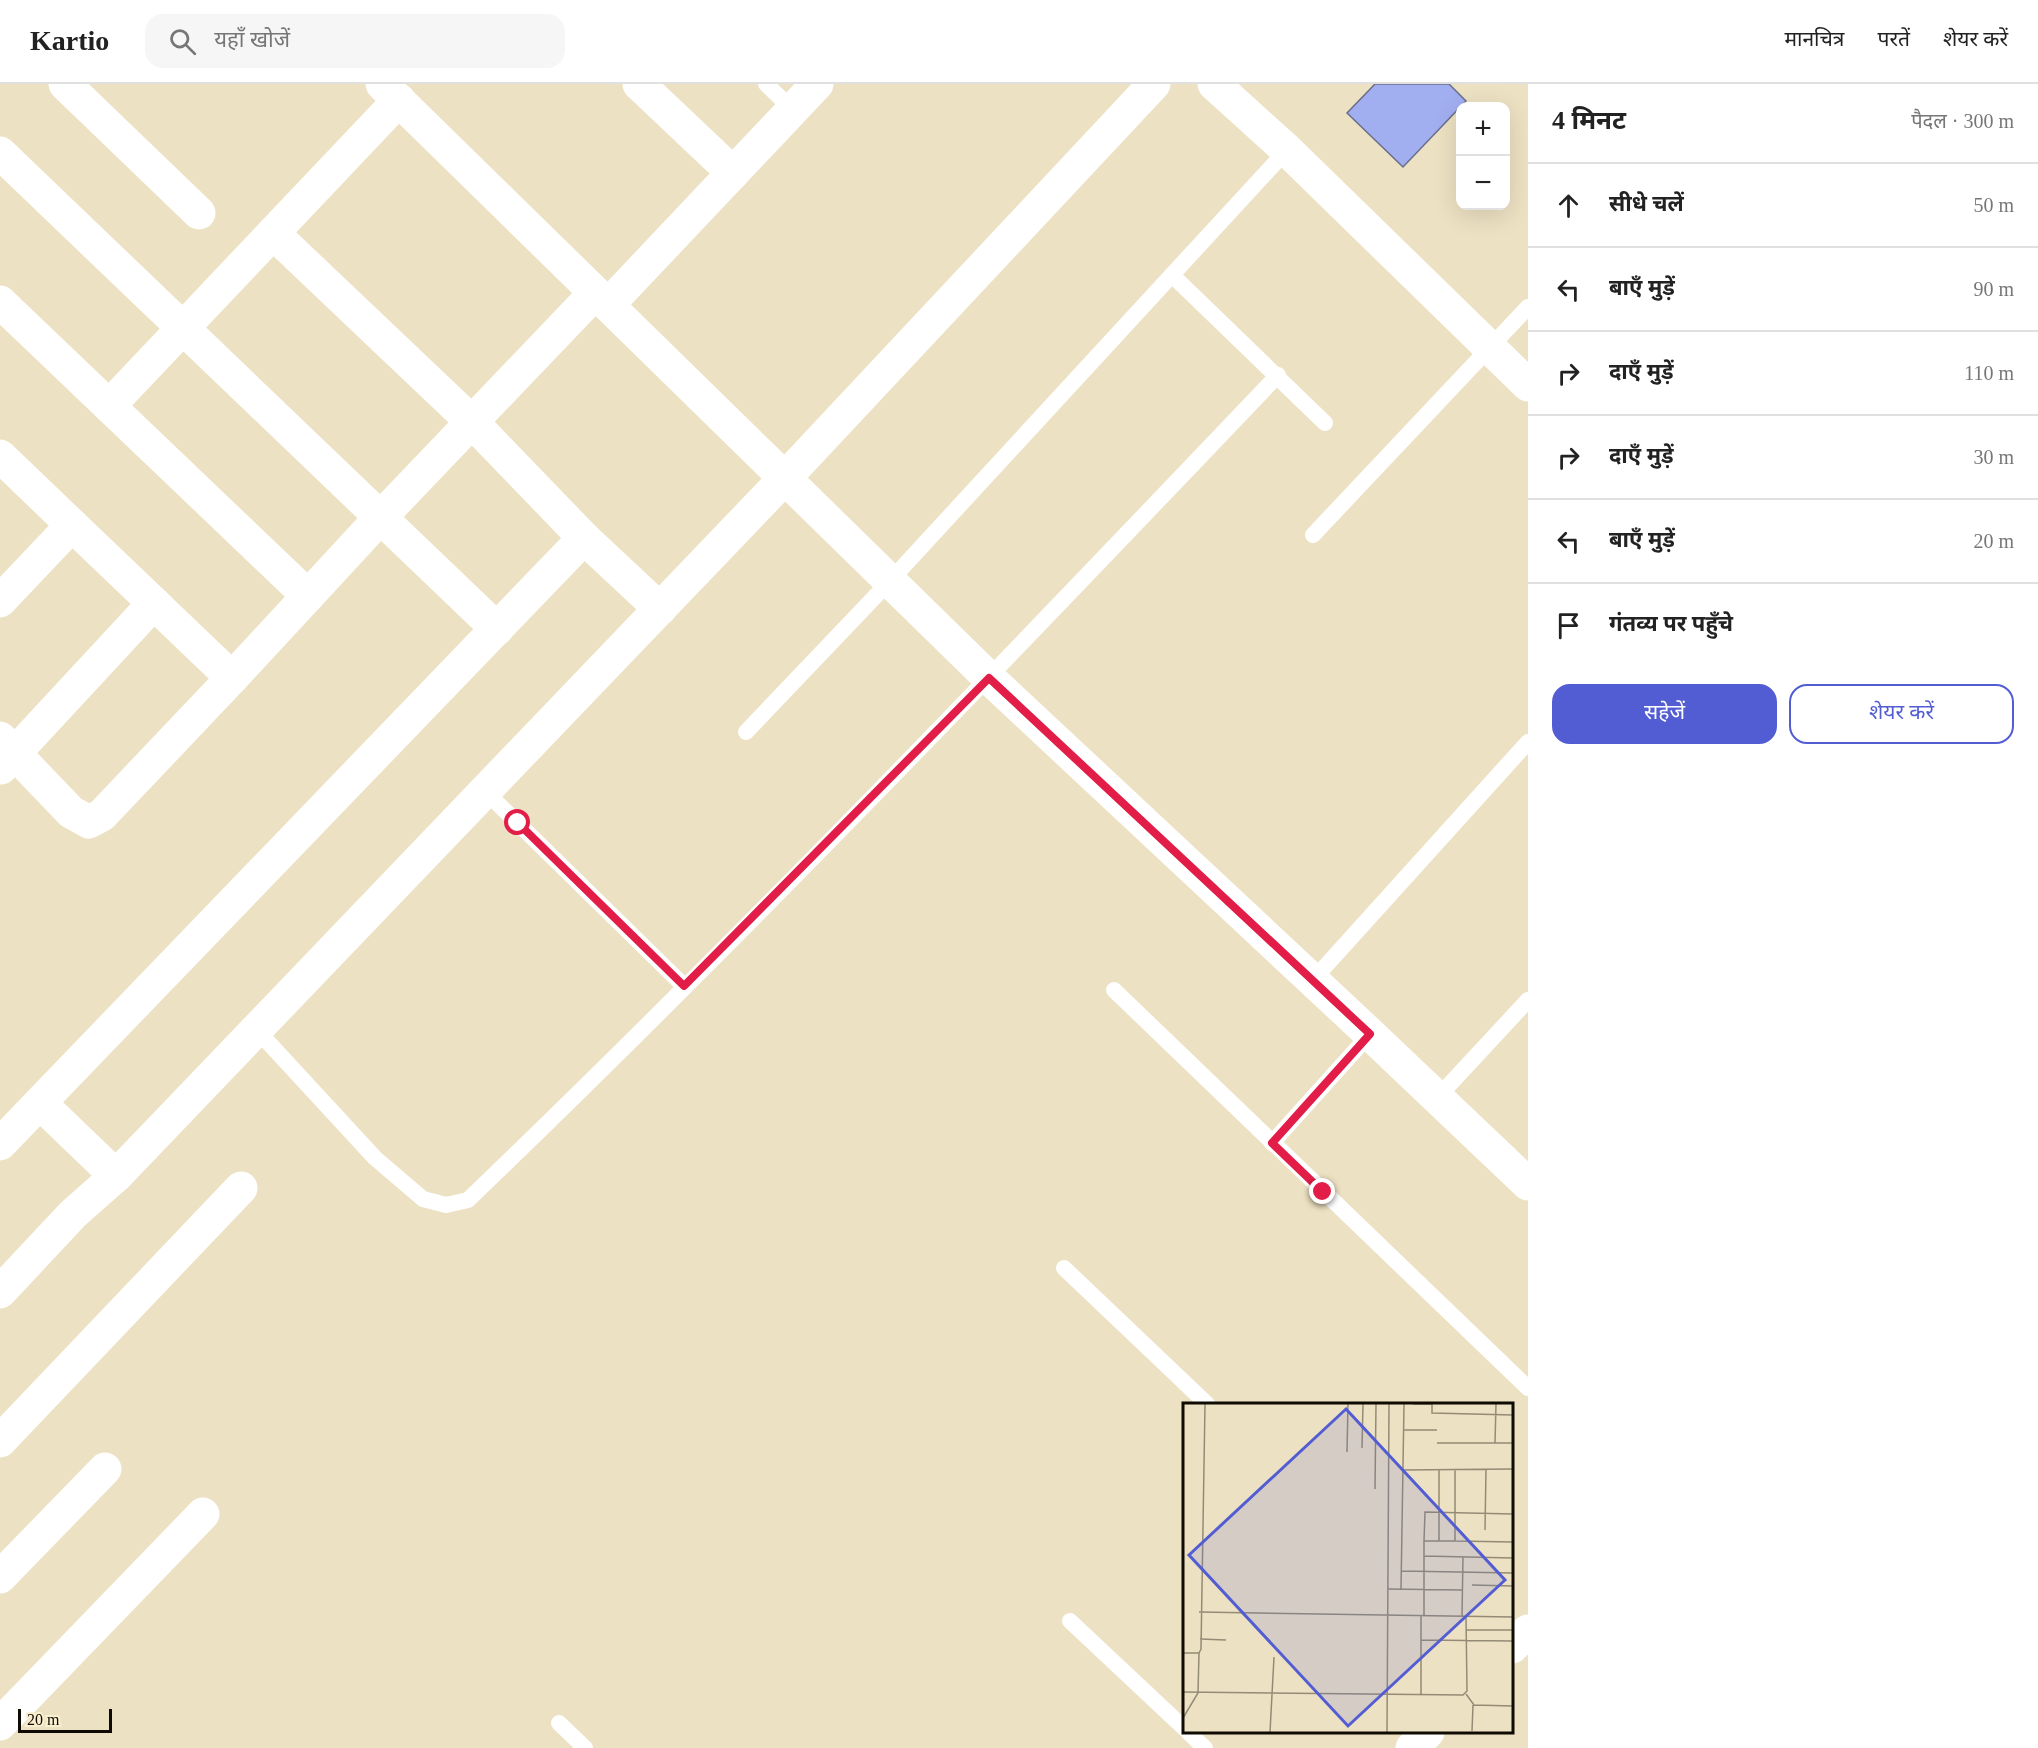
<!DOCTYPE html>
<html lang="hi">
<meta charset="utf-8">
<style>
body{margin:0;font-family:"Times New Roman","Noto Sans Devanagari",serif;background:#f6f6f6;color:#222}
.controls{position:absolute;right:18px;top:18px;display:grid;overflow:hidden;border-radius:12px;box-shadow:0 6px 24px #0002}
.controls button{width:54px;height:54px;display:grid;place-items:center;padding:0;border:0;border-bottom:2px solid #e0e0e0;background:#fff;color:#222;font:30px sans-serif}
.scale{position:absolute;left:18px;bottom:15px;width:94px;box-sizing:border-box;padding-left:6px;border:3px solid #0f0b03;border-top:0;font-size:16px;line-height:21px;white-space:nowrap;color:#0f0b03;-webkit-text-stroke:4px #faefd0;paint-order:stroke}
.stop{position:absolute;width:18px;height:18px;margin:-14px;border:4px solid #e11d48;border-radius:50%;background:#fff}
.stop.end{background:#e11d48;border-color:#fff;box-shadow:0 2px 6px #0008}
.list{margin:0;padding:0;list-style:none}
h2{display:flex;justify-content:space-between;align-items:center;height:78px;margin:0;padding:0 24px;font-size:26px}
h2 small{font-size:20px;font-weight:400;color:#767676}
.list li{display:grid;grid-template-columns:39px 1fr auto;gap:18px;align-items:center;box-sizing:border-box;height:84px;padding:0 24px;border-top:2px solid #e0e0e0}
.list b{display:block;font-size:22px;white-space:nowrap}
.list em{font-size:20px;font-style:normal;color:#767676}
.actions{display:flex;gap:12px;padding:18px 24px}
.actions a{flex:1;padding:14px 0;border:2px solid #535dd3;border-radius:18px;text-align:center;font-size:21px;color:#535dd3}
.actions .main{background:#535dd3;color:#fff}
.icon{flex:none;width:33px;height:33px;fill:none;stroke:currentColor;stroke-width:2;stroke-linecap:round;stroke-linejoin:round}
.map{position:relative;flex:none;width:1528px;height:1664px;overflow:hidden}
header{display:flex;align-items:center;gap:36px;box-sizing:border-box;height:84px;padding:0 30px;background:#fff;border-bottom:2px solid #e0e0e0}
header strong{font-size:28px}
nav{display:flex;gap:33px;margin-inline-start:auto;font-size:21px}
.search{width:420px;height:54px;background:#f6f6f6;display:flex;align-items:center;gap:15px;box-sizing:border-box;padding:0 21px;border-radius:18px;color:#767676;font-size:22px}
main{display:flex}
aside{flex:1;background:#fff}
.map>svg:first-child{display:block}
.building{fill:#a1aef0;stroke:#696f89;stroke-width:1.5}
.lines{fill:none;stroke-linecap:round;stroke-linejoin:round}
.lane{stroke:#fff;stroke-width:16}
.street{stroke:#fff;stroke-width:33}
.route{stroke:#e11d48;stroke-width:8}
.inset-road{fill:none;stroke:#948b76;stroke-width:1.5}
.view{fill:#535dd3;fill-opacity:0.15;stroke:#535dd3;stroke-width:3}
.inset-edge{fill:none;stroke:#0f0b03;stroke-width:3}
</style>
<header>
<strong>Kartio</strong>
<div class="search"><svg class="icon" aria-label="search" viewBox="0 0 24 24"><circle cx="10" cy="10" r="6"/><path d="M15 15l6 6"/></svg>यहाँ खोजें</div>
<nav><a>मानचित्र</a><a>परतें</a><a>शेयर करें</a></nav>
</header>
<main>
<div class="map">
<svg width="1528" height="1664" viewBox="0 0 1528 1664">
<rect width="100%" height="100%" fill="#ede1c3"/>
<polygon class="building" points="1375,0 1449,0 1466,17 1403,83 1347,29"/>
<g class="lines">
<g class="lane">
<polyline points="766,0 793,26"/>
<polyline points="1172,191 1325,339"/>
<polyline points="1313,451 1528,223"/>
<polyline points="746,648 889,498 1287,66"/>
<polyline points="485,707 684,902"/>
<polyline points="1312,897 1528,658"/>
<polyline points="1114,906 1528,1304"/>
<path d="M256 945 375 1074 423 1115 446 1121 468 1116C746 849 1012 570 1278 291"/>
<polyline points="1437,1014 1528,916"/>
<polyline points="1272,1059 1370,950"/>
<polyline points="1064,1184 1207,1320"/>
<polyline points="1070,1537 1184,1644"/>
<polyline points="559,1639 585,1664"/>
<polyline points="1188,1648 1205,1664"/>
</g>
<g class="street">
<polyline points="65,0 199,129"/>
<polyline points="382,0 989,594 1370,950 1528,1100"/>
<polyline points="639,0 733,89"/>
<polyline points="1214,0 1287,66 1528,301"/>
<polyline points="0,69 497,545"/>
<polyline points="273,149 472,338 584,454 660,525"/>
<polyline points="0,218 308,512"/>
<polyline points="608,221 817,0"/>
<polyline points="109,322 399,16"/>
<polyline points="0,372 72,441"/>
<polyline points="0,517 72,441 232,594 380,434 595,209"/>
<polyline points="0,654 71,728 89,738 102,731 232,594"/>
<polyline points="1,684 154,519"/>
<polyline points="40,1019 116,1092"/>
<polyline points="0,1060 584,454"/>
<polyline points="0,1208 73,1130 116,1092 784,395 1154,0"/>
<polyline points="0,1357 241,1104"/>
<polyline points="0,1493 105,1385"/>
<polyline points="1512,1563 1528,1547"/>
<polyline points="0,1640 203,1430"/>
<polyline points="1412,1664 1428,1648"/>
</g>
</g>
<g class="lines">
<polyline class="route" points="518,739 684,902 989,594 1370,950 1272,1059 1323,1108"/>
</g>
<g transform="translate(1183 1319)">
<rect width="330" height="330" fill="#ede1c3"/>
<path class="inset-road" d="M230 1H249V10L330 12M221 27H254M254 40H330M312 40 313 1M179 45 180 1M164 49 165 1M220 67 330 66M256 67V138M192 86 193 1M302 127 303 66M241 138 242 109 330 111M272 138 330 139M241 153 330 155M219 168 330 170M289 182 330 183M204 186 279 187M218 186 221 1M16 209 330 214M241 212V138H272V66M279 213 280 154M283 227H330M17 236 43 237M238 237 330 238M0 250H16L18 246 22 1M0 289 280 292 284 288 283 213M283 291 291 302 330 303M238 292V212M0 315 15 290 16 250M289 328 290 302M87 329 91 254M204 329 206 1"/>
<path class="view" d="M163 6 322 177 165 323 6 152Z"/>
<rect width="330" height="330" class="inset-edge"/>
</g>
</svg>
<div class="controls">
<button>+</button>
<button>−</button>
</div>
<div class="scale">20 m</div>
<div class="stop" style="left:518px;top:739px"></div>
<div class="stop end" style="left:1323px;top:1108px"></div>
</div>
<aside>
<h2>4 मिनट<small>पैदल · 300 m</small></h2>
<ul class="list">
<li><svg class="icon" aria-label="ahead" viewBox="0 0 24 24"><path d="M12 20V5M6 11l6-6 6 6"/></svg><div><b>सीधे चलें</b></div><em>50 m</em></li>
<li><svg class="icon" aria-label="left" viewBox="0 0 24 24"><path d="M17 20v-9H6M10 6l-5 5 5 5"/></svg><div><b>बाएँ मुड़ें</b></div><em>90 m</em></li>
<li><svg class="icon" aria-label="right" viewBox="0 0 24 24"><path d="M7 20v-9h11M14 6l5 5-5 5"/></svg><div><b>दाएँ मुड़ें</b></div><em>110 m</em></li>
<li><svg class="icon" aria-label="right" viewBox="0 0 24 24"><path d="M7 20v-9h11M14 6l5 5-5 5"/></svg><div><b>दाएँ मुड़ें</b></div><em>30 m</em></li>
<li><svg class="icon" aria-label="left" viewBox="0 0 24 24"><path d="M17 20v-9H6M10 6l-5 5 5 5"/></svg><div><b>बाएँ मुड़ें</b></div><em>20 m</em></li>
<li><svg class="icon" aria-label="arrive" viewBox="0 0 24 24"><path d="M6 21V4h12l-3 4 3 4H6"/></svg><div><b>गंतव्य पर पहुँचे</b></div></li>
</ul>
<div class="actions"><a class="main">सहेजें</a><a>शेयर करें</a></div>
</aside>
</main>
